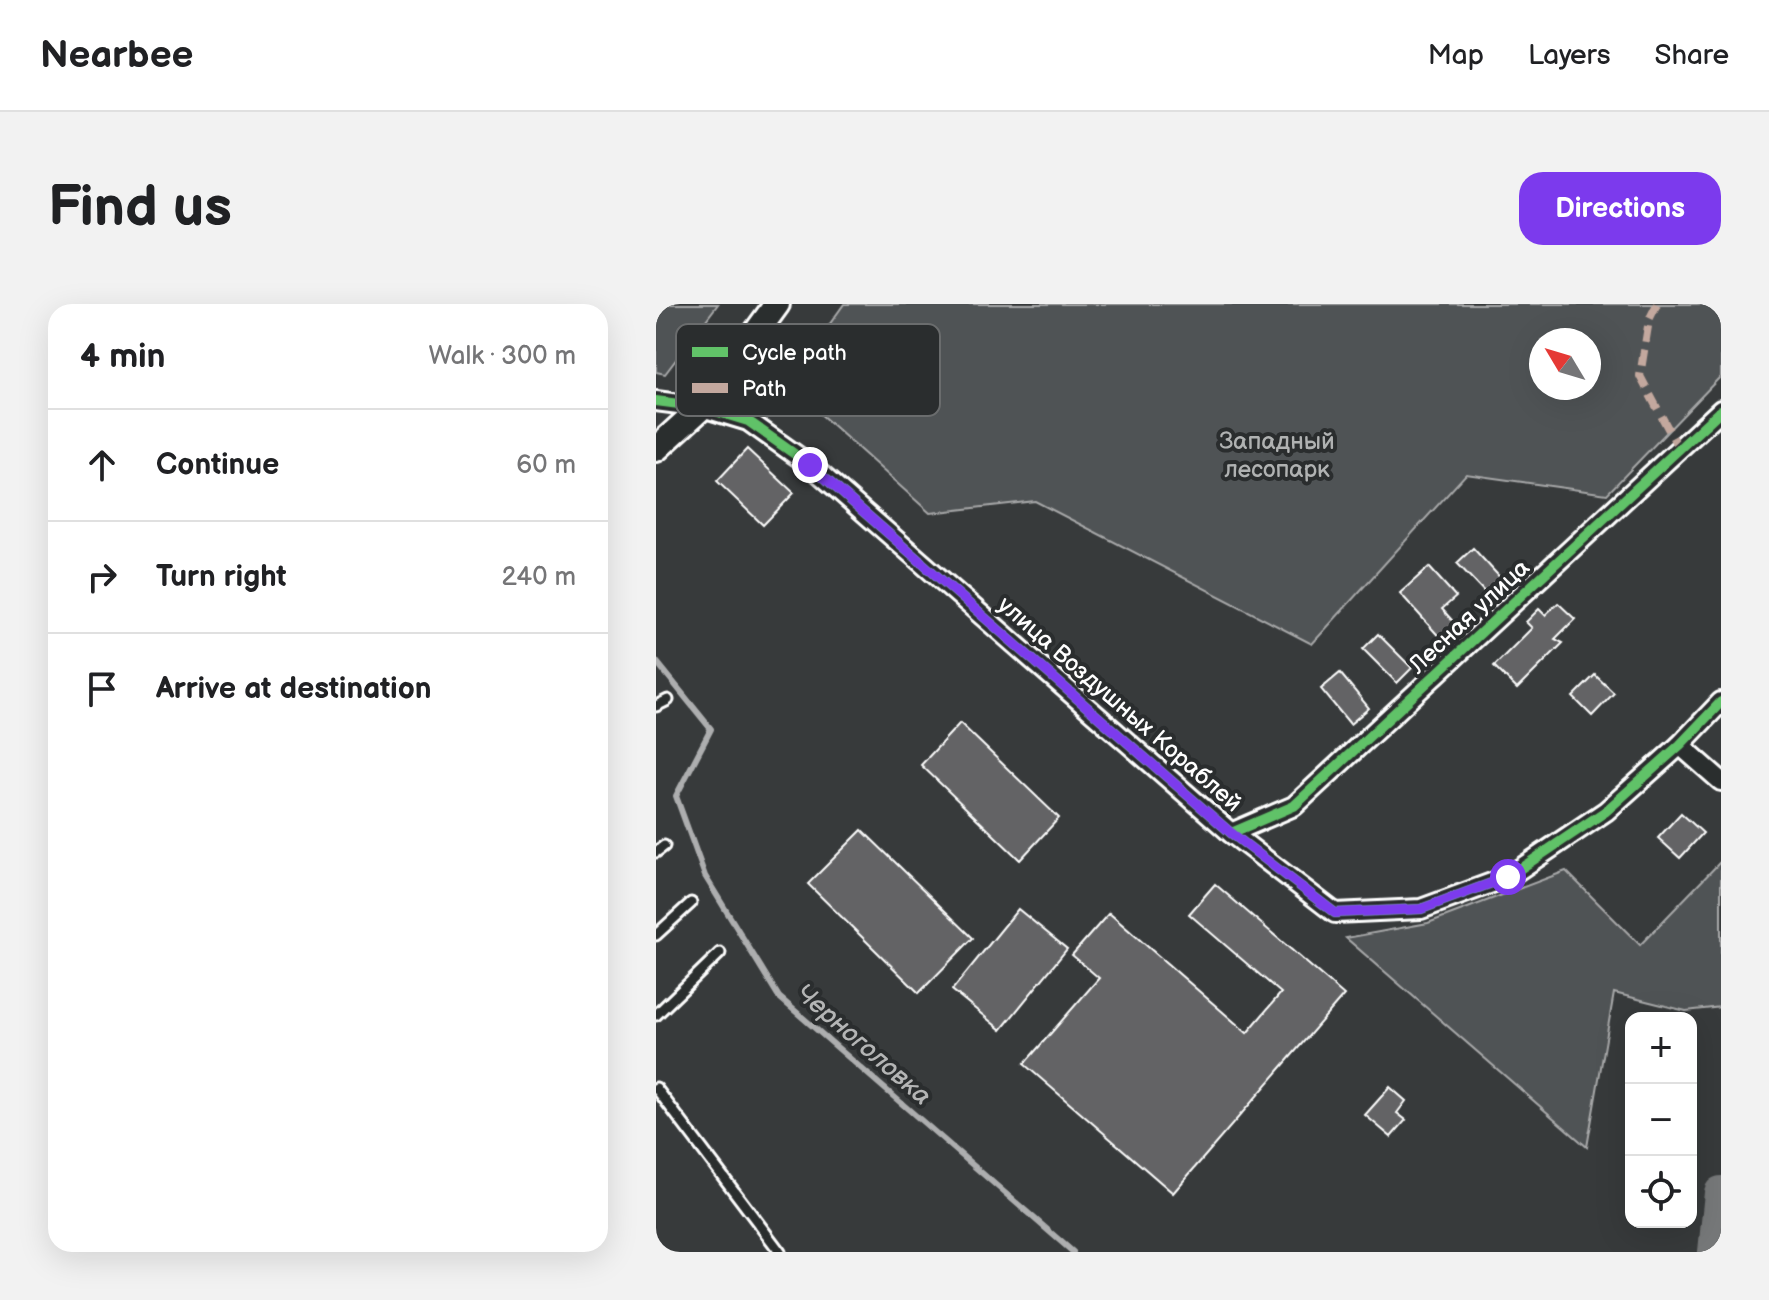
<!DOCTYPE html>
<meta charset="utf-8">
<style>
body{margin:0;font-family:"Balsamiq Sans",sans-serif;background:#f2f2f2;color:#202124}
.controls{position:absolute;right:24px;bottom:24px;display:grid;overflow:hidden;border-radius:16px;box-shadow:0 8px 32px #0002}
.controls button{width:72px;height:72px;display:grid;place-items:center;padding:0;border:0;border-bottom:2px solid #e0e0e0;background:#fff;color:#202124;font:40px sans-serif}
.compass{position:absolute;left:873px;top:24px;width:72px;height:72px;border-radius:50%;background:#fff;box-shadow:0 8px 32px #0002;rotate:308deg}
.stop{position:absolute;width:24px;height:24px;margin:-18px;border:6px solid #7c3aed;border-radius:50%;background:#fff}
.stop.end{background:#7c3aed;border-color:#fff;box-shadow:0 2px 8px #0008}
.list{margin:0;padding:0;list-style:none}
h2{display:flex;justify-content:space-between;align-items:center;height:104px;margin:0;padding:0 32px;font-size:34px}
h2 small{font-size:26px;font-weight:400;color:#757577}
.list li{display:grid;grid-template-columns:52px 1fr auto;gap:24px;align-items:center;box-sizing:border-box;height:112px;padding:0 32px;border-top:2px solid #e0e0e0}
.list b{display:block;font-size:30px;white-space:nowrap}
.list em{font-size:26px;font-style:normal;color:#757577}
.icon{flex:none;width:44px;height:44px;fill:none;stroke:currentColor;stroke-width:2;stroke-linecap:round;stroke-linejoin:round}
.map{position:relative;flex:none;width:1065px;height:948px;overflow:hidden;border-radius:24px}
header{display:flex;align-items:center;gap:48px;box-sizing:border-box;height:112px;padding:0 40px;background:#fff;border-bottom:2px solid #e0e0e0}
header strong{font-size:38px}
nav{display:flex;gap:44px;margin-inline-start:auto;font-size:28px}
.intro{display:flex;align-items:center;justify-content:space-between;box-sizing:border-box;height:192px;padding:0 48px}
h1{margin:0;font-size:56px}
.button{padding:20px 36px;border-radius:24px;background:#7c3aed;color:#fff;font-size:28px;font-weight:700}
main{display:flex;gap:48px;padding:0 48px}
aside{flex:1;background:#fff;border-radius:24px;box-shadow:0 8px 32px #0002}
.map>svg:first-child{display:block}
.green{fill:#505354;stroke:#a8a9aa;stroke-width:2;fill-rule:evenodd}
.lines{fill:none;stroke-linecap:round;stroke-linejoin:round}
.stream{stroke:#adaeaf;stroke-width:6}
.river{stroke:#767879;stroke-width:34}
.building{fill:#636465;stroke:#fff;stroke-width:2}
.lane-casing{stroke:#fff;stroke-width:15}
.street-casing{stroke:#fff;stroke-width:24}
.secondary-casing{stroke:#fff;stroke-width:30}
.lane{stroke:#2a2d2e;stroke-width:9}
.street{stroke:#2a2d2e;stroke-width:18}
.secondary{stroke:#2a2d2e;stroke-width:24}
.quiet{stroke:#c3a89e;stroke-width:8;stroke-dasharray:16 8;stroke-linecap:butt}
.cycleway-casing{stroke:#2a2d2e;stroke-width:15}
.cycleway{stroke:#61c268;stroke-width:10}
.route{stroke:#7c3aed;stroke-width:10}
.labels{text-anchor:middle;stroke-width:8;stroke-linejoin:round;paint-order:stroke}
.park-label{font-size:24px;fill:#b0b2b2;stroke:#2a2d2e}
.street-label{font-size:24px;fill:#fff;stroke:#2a2d2e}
.water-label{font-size:26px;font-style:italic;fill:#b4b5b5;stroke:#2a2d2e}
.key{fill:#2a2d2e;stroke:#6a6c6d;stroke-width:2}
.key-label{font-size:22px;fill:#fff}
</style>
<header>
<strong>Nearbee</strong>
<nav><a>Map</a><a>Layers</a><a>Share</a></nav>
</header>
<div class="intro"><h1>Find us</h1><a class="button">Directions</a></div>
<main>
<aside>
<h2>4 min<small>Walk · 300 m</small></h2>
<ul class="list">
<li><svg class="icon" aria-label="ahead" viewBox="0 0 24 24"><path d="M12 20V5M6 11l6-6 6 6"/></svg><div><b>Continue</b></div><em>60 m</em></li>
<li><svg class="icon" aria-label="right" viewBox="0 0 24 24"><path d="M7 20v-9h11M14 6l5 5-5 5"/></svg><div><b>Turn right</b></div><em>240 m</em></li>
<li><svg class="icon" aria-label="arrive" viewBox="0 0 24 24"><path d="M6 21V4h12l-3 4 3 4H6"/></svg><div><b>Arrive at destination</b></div></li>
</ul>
</aside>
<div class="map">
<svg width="1065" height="948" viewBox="0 0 1065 948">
<rect width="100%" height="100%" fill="#373a3b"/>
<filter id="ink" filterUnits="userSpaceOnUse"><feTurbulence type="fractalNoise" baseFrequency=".0125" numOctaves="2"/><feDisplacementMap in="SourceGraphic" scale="16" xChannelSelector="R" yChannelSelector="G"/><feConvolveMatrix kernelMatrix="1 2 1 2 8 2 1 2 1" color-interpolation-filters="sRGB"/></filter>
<g filter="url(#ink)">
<g class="green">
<polygon points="0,0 62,0 9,70 0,68"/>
<path d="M188 0H1065V72L951 190 810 170 656 340 379 197 274 209 131 80ZM885 36H933V84H885Z"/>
<polygon points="1065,557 1065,703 1030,707 958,689 931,843 690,634 772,619 910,567 984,641"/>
</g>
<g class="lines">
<polyline class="stream" points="0,357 55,425 20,492 49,572 123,693 417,948"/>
<polyline class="river" points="1059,948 1065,889"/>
</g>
<g class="building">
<polygon points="91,145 138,189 107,221 61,177"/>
<polygon points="817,244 850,280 834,294 801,259"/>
<polygon points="773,263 800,293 786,305 802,323 787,337 744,289"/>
<polygon points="902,299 919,315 899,335 907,339 861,385 838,362 876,324 870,318 883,305 889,311"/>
<polygon points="722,330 756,364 741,379 707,345"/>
<polygon points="684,369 713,404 694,420 665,385"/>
<polygon points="939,371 958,389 936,412 917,393"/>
<polygon points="304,419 403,514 364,556 265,461"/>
<polygon points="1025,509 1047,529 1024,554 1002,534"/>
<polygon points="206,526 317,634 263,689 152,580"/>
<polygon points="559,580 688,691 517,889 368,760 443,674 416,651 453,609 591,729 625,689 533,610"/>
<polygon points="362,605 411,645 345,726 296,686"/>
<polygon points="734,783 750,797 741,809 750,816 735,833 709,811"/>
</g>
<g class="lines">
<g class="lane-casing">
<g id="lane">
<polyline points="0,402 12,396"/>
<polyline points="0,548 8,542"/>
<polyline points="0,631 35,599"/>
<polyline points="0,711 64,649"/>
<polyline points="0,784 124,948"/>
</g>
</g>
<g class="street-casing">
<g id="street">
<polyline points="0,97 46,103 92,117 154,161 575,529 679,609 765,605 852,573 950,507 1024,441 1065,398"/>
<polyline points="1024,441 1065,477"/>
<polyline points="575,529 638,502 1065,106"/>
</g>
</g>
<g class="secondary-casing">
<polyline id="secondary" points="0,145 46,103 121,0"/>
</g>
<use href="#lane" class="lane"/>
<use href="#street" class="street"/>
<use href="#secondary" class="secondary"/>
<polyline class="quiet" points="1001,0 993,16 984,72 1023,145"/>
<g class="cycleway-casing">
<g id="cycleway">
<polyline points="0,97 46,103 92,117 154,161 575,529 679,609 765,605 852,573 950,507 1024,441 1065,398"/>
<polyline points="575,529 638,502 1065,106"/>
</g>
</g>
<use href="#cycleway" class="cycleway"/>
</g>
</g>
<g class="lines" filter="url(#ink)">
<polyline class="route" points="154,161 575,529 679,609 765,605 852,573"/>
</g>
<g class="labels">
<g class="park-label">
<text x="621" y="145">Западный<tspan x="621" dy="28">лесопарк</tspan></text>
</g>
<g class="street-label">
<text transform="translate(813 312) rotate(-43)" y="8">Лесная улица</text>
<text transform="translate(464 400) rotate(41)" y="8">улица Воздушных Кораблей</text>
</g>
<g class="water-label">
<text transform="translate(208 740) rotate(41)" y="9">Черноголовка</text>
</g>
</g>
<rect x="20" y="20" width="264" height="92" rx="12" class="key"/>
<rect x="36" y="43" width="36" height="10" fill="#61c268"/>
<rect x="36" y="79" width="36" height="10" fill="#c3a89e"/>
<g class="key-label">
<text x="86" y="56">Cycle path</text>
<text x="86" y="92">Path</text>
</g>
</svg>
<div class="controls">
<button>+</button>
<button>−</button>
<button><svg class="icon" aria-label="locate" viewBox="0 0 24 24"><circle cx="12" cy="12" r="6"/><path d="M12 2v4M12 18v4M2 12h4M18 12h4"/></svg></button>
</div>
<svg class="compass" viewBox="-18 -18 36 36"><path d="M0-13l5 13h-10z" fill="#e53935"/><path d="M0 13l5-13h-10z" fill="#757577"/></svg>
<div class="stop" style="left:852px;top:573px"></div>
<div class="stop end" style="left:154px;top:161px"></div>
</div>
</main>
